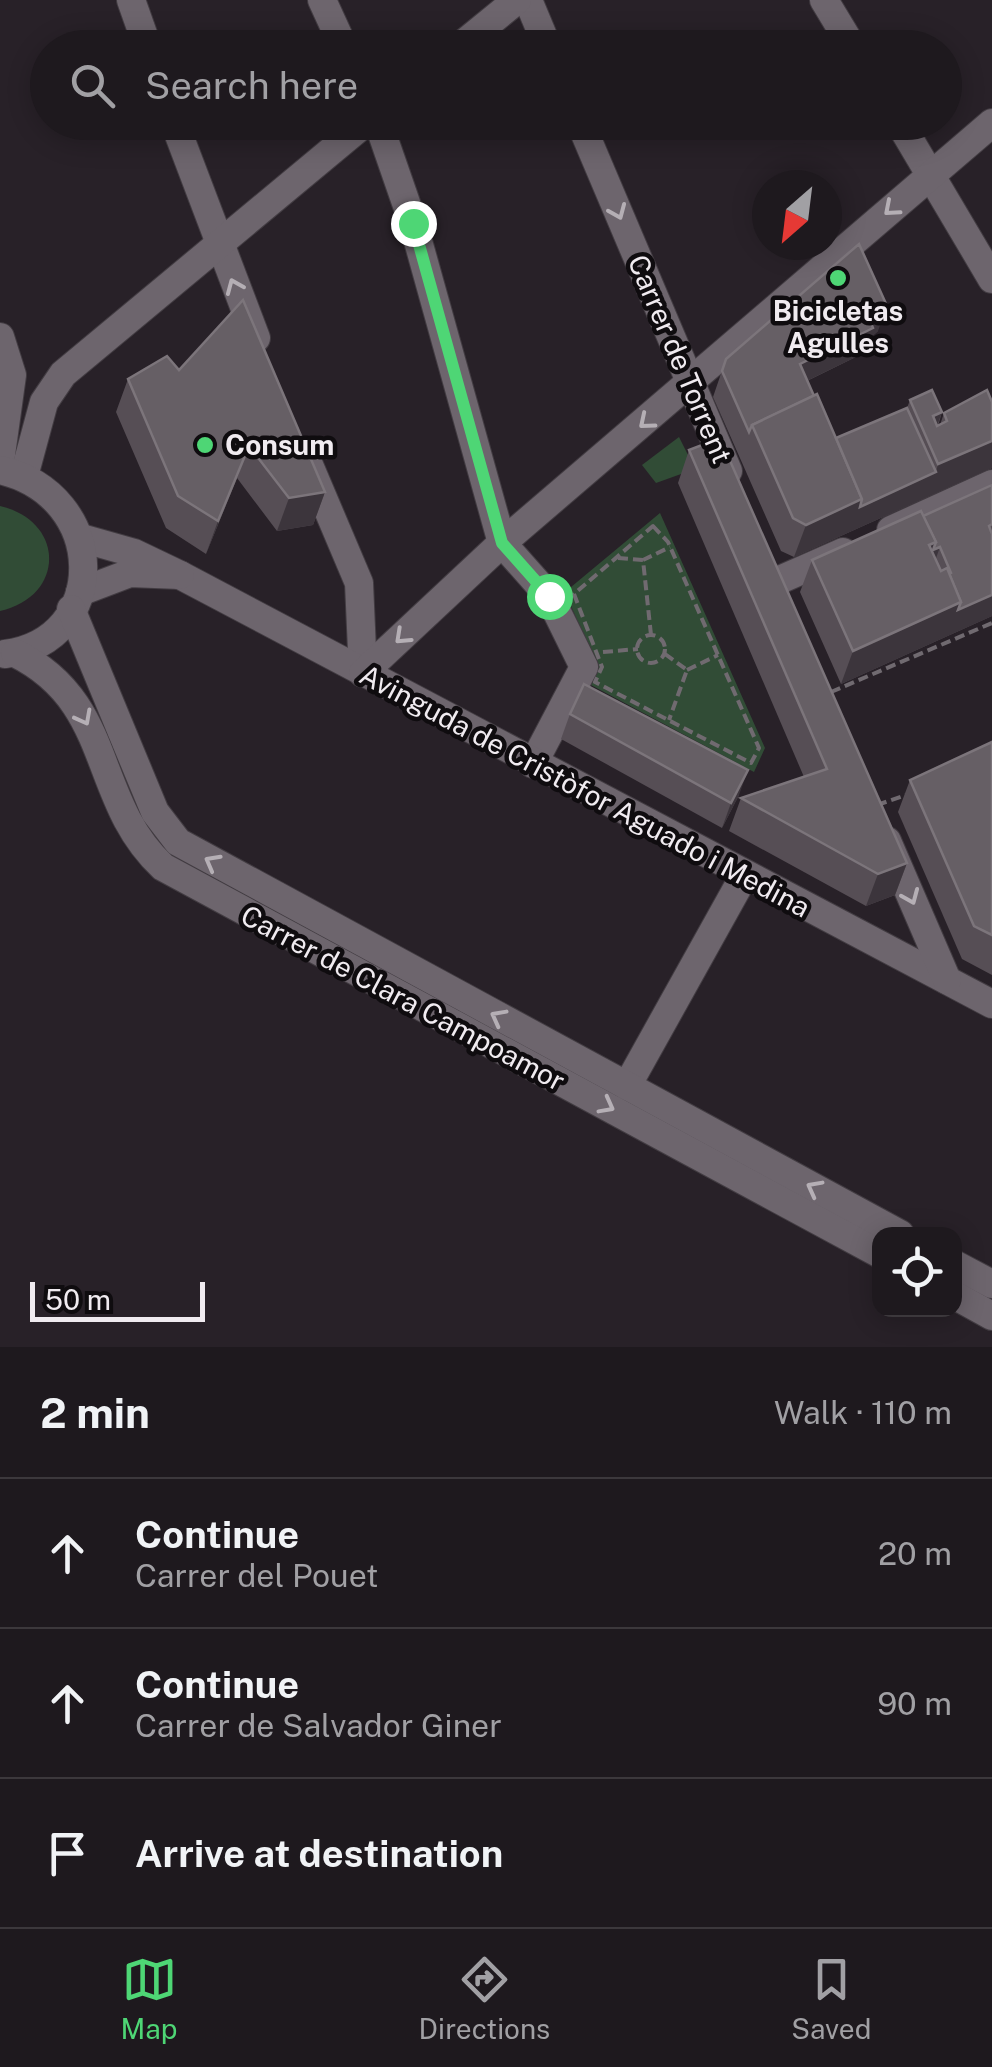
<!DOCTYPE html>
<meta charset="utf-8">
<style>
body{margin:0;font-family:"Public Sans",sans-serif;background:#2b262b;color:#f1f3f6}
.controls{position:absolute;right:30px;bottom:30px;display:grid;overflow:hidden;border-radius:20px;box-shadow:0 5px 25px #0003}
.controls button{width:90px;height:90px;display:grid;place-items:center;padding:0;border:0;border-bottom:2px solid #3c383c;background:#1e191e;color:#f1f3f6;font:50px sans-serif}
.compass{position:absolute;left:752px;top:170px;width:90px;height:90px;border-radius:50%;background:#1e191e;box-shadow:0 5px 25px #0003;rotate:208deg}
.scale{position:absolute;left:30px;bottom:25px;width:175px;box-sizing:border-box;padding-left:10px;border:5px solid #f0ebf0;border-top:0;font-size:28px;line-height:35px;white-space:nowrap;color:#f0ebf0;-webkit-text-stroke:8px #0f0c0f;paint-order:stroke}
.stop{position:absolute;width:30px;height:30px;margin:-22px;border:8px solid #4ed675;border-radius:50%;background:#fff}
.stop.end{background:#4ed675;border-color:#fff;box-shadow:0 2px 10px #0008}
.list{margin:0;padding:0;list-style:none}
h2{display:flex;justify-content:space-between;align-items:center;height:130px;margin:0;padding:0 40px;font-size:42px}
h2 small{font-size:32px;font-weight:400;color:#a1a0a4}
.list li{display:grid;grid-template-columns:65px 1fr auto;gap:30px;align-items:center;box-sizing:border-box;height:150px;padding:0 40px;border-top:2px solid #3c383c}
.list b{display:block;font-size:38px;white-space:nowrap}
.list p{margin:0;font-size:32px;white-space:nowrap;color:#a1a0a4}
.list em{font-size:32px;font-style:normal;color:#a1a0a4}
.icon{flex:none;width:55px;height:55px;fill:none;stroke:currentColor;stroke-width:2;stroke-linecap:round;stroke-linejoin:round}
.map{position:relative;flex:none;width:992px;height:1347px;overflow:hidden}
.search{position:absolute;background:#1e191e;box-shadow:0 5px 25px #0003;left:30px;right:30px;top:30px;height:110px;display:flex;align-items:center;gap:25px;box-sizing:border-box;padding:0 35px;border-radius:55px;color:#a1a0a4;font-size:38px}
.sheet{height:580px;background:#1e191e}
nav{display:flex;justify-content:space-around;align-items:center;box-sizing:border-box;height:140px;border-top:2px solid #3c383c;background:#1e191e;font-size:28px;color:#a1a0a4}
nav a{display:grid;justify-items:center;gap:5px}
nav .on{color:#4ed675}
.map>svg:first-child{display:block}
.green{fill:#314c36}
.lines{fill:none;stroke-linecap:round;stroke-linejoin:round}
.minor-casing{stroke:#423c42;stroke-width:30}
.tertiary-casing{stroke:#423c42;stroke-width:30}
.path{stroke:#706a70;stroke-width:4;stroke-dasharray:10 5;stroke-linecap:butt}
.minor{stroke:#6d656d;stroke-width:28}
.tertiary{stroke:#6d656d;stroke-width:28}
.wall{fill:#564e55}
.shaded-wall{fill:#3c353c}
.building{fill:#665f65;stroke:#7c757b;stroke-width:2.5}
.oneway{stroke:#b5afb5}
.route{stroke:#4ed675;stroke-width:12}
.poi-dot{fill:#4ed675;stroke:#0f0c0f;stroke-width:4}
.labels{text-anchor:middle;stroke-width:9;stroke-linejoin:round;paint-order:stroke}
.poi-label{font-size:28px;font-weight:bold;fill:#f0ebf0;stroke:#0f0c0f}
.street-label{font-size:28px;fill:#f0ebf0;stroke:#0f0c0f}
</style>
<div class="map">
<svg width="992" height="1347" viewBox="0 0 992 1347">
<rect width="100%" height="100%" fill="#282128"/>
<g class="green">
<polygon points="679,437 695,469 656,483 642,465"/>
<path d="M0 506C65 521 66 596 0 611Z"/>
<polygon points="660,513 765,748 754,772 589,684 591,652 565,592"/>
</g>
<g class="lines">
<g class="minor-casing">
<g id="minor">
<polyline points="131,0 148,48"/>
<polyline points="322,0 344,48"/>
<polyline points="528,0 548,48"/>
<polyline points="824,0 853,48"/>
<polyline points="458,48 517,0"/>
<polyline points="174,122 256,338"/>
<polyline points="378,122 413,223 502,543 549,596 584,667 533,764"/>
<polyline points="580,122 728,471"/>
<polyline points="899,122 992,279"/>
<polyline points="0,337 12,375 0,462"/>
<polyline points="309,465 359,583 363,673"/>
<polyline points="24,476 44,402 63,374 366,122"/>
<polyline points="891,530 992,484"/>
<polyline points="180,575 992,1004"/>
<polyline points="775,582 843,552"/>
<polyline points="80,592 130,573 180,575 134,553 81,538"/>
<polyline points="363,673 502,543 992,123"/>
<polyline points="887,841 947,980"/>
<polyline points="627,1086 744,876"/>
</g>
</g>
<g class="tertiary-casing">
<g id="tertiary">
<path d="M0 470C109 495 111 640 5 654"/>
<polyline points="71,609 155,812 178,842 900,1234"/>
<path d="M15 653C116 703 90 799 163 867L880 1254"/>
<polyline points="954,1264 992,1284"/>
<polyline points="954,1295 992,1316"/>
</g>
</g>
<g class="path">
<polygon points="653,526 668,542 759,748 751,763 595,682 602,667 574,594"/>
<polyline points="618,558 643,560"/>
<polyline points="651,635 643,560 670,547"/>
<circle cx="651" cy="649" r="14"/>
<polyline points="603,652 638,649"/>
<polyline points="665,654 687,670 669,720"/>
<polyline points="687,670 718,655"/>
<polyline points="831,692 992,623"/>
<polyline points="877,805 906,795"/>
</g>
<use href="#minor" class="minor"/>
<use href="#tertiary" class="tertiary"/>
</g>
<g class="wall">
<polygon points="878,331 869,339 864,353 807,381 836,438 907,408 910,400 942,412 938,426 940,425 944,413 991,400 992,397 992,468 794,557 781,551 713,397 726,359"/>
<polygon points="179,370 325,492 313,525 277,531 237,478 206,554 166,528 116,412 128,379"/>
<polygon points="689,450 907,863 895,895 866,906 729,831 741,798 804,777 678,483"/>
<polygon points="992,485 992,616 841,684 800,592 812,560 923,516"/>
<polygon points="570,714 739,795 722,828 561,739"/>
<polygon points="992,742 992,975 962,959 898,812 910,780"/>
</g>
<g class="shaded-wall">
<polygon points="887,306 878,331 869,339 864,353 790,389 800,364 870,321"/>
<polygon points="942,412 930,445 933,416"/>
<polygon points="992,441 992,468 794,557 806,525 862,499 936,472 938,464"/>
<polygon points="249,446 237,478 206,554 218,521"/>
<polygon points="325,492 313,525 277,531 289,498"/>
<polygon points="936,542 940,547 931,572 929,545"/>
<polygon points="992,595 992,616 841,684 853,651 961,602"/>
<polygon points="748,770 739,795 722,828 731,803"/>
<polygon points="907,863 895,895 866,906 878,874"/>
</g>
<g class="building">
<polygon points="859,244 887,306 870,321 873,328 800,364 814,396 752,425 749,432 722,371 726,359"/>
<polygon points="243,300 325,492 289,498 249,446 218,521 178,496 128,379 167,356 179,370"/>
<polygon points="932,390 942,412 933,416 937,426 947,421 944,413 987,390 992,402 992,441 938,464 910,400"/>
<polygon points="817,394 862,499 806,525 793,518 752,425"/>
<polygon points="907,408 936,472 860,507 862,499 836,438"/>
<polygon points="720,438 907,863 878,874 741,798 827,769 689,450"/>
<polygon points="992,485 992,524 989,526 992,534 992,595 958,610 961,602 949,574 951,573 940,547 933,550 936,542 923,516"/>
<polygon points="921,511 936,542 929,545 941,571 947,568 961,602 853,651 812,560"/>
<polygon points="584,684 748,770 731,803 570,714"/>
<polygon points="992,742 992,935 974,926 910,780"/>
</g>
<defs><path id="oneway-chevron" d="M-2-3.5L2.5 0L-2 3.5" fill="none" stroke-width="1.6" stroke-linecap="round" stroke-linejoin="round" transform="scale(2.5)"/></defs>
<g class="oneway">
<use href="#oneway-chevron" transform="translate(891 209) rotate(139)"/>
<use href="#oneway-chevron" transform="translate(618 212) rotate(67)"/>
<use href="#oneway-chevron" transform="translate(234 286) rotate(-113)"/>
<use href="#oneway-chevron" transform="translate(646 422) rotate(140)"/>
<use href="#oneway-chevron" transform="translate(402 637) rotate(137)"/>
<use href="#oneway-chevron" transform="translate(84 718) rotate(62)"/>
<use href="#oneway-chevron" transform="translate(212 862) rotate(-151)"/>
<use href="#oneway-chevron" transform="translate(911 897) rotate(67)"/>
<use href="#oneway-chevron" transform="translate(498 1017) rotate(-152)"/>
<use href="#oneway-chevron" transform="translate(607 1106) rotate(28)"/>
<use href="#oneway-chevron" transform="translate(814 1188) rotate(-152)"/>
</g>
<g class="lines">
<polyline class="route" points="413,223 502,543 549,596"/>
</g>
<g class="poi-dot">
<circle cx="838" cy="278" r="10"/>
<circle cx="205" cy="445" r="10"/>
</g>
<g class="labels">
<g class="poi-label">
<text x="838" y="321">Bicicletas<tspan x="838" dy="32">Agulles</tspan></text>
<text x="225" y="455" text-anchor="start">Consum</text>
</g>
<g class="street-label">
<text transform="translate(680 359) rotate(67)" y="10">Carrer de Torrent</text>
<text transform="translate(585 791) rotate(28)" y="10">Avinguda de Cristòfor Aguado i Medina</text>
<text transform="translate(403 998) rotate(28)" y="10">Carrer de Clara Campoamor</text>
</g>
</g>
</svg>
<div class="controls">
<button><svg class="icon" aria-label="locate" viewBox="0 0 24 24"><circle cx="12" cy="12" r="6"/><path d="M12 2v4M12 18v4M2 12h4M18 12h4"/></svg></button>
</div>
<svg class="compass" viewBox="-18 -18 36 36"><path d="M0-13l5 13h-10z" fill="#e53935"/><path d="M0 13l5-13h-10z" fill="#a1a0a4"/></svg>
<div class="scale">50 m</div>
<div class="stop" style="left:549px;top:596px"></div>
<div class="stop end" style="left:413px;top:223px"></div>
<div class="search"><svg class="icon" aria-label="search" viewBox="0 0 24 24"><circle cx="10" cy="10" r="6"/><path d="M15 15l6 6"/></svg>Search here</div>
</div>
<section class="sheet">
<h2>2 min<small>Walk · 110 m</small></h2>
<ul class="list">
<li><svg class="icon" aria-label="ahead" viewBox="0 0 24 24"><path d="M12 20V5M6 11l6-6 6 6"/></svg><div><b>Continue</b><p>Carrer del Pouet</p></div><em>20 m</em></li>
<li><svg class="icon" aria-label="ahead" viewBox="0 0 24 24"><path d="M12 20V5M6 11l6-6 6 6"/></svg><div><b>Continue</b><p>Carrer de Salvador Giner</p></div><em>90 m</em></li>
<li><svg class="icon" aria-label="arrive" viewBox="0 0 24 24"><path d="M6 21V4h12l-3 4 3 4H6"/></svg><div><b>Arrive at destination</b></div></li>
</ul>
</section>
<nav>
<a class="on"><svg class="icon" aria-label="map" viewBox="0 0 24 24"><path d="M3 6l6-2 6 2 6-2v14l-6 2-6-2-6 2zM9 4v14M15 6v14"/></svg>Map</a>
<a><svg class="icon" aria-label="directions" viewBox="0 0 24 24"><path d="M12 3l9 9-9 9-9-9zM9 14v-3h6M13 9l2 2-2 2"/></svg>Directions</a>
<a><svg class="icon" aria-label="saved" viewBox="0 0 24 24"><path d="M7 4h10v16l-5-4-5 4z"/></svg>Saved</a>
</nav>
